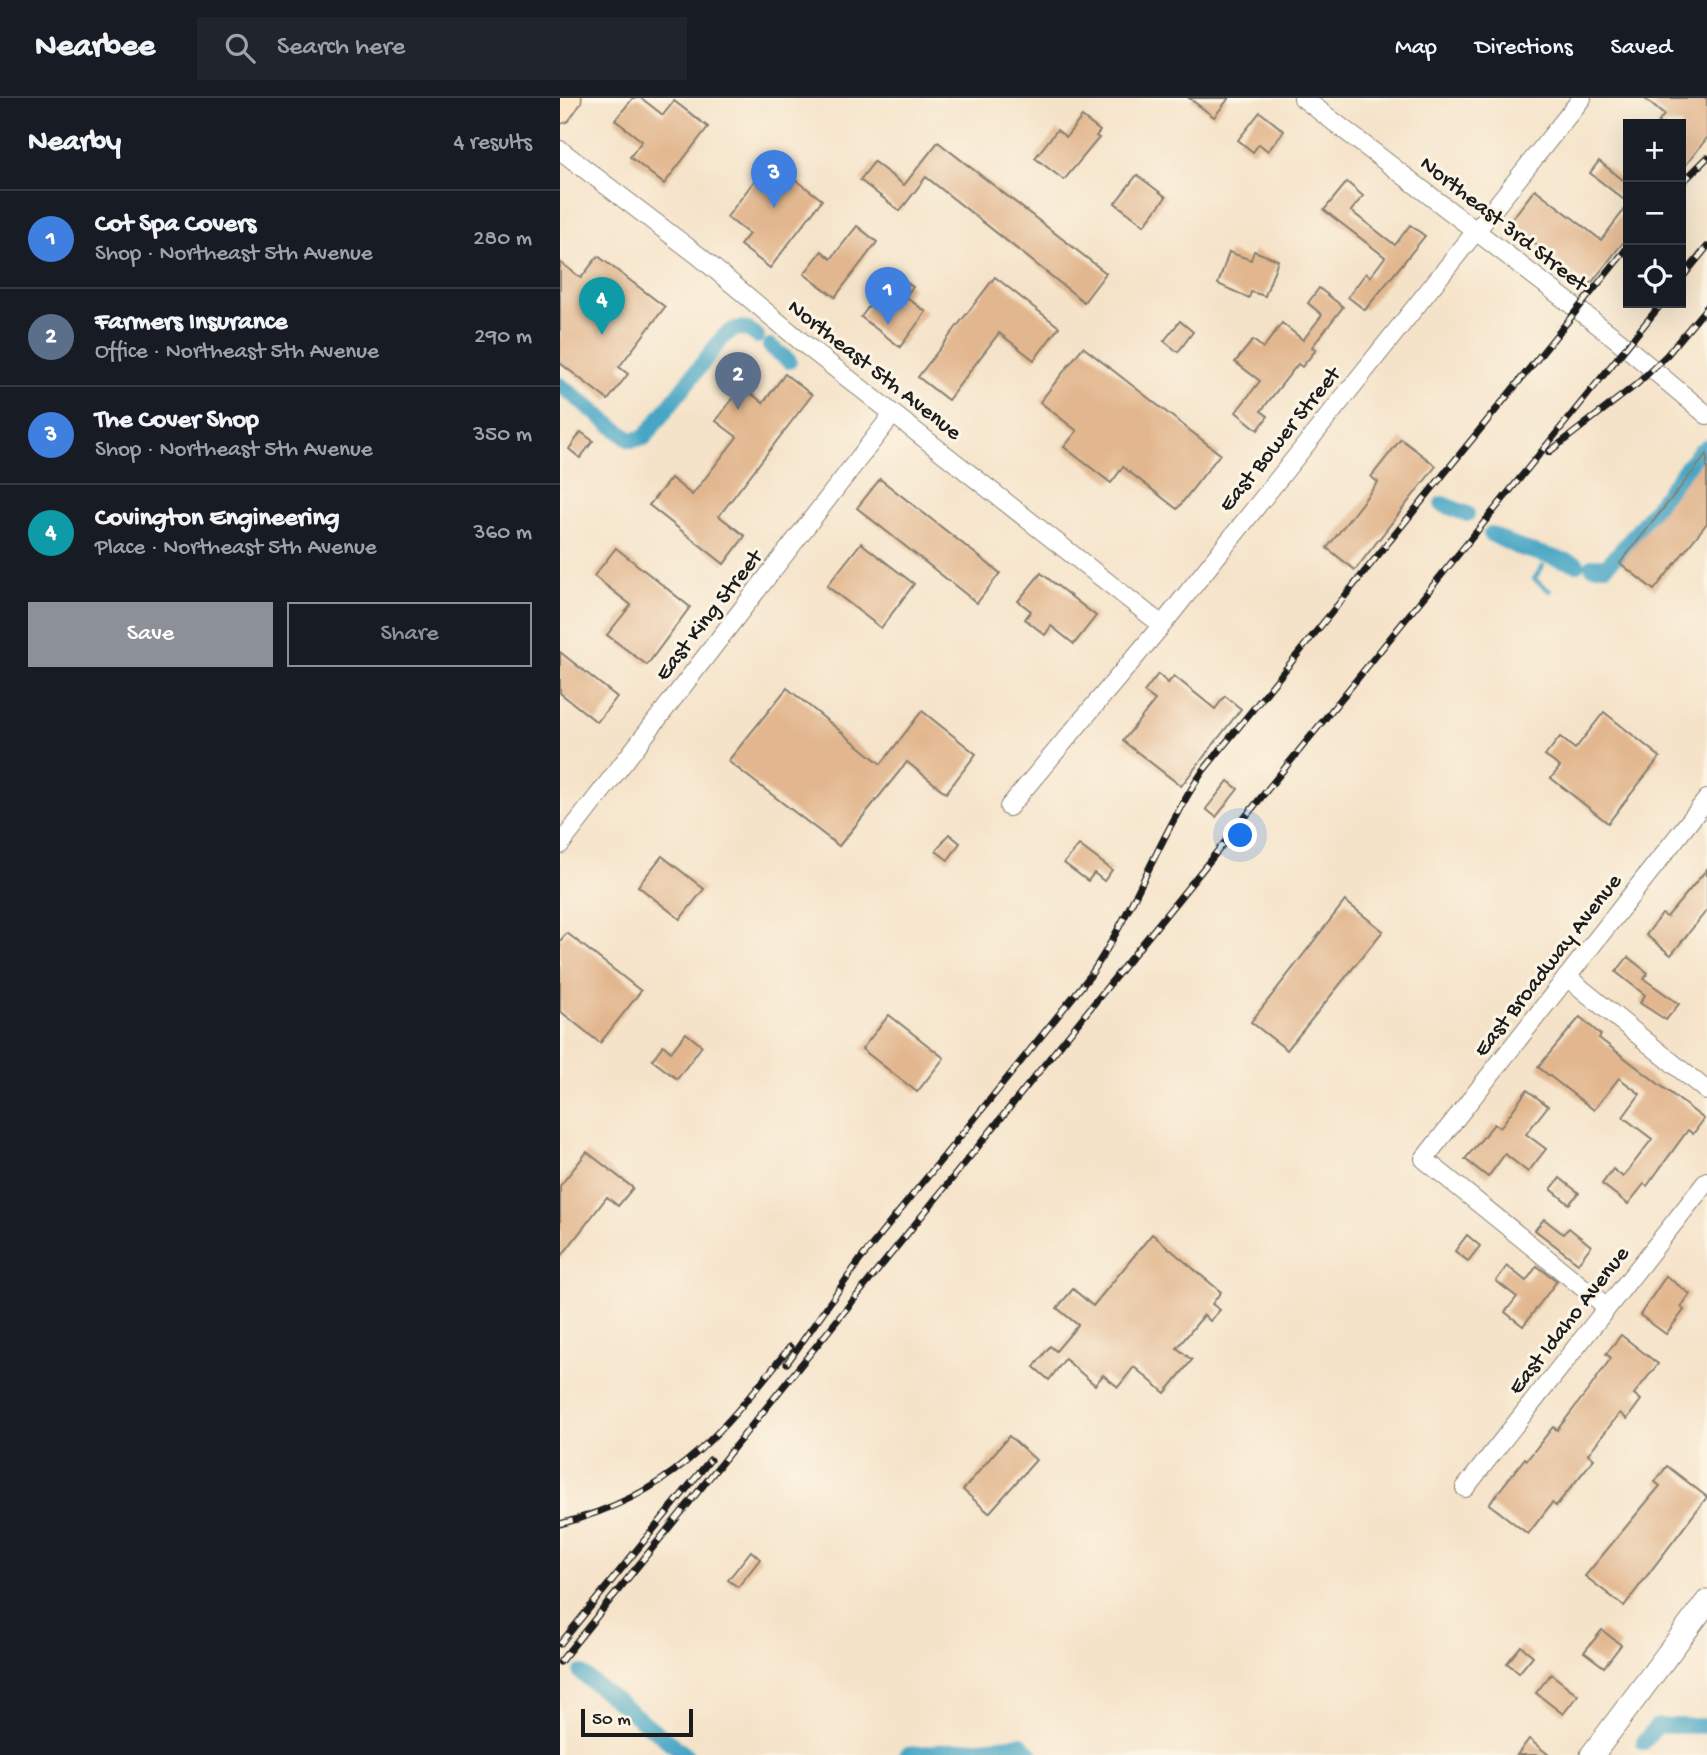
<!DOCTYPE html>
<meta charset="utf-8">
<style>
body{margin:0;font-family:"Gochi Hand",sans-serif;background:#20242c;color:#f1f3f6}
.controls{position:absolute;right:21px;top:21px;display:grid;overflow:hidden;border-radius:0px;box-shadow:0 7px 28px #0002}
.controls button{width:63px;height:63px;display:grid;place-items:center;padding:0;border:0;border-bottom:2px solid #363941;background:#171b24;color:#f1f3f6;font:35px sans-serif}
.scale{position:absolute;left:21px;bottom:18px;width:112px;box-sizing:border-box;padding-left:7px;border:4px solid #1c1c1c;border-top:0;font-size:19px;line-height:24px;white-space:nowrap;color:#1c1c1c;-webkit-text-stroke:5px #fcf5e5;paint-order:stroke}
.you{position:absolute;left:681px;top:738px;width:24px;height:24px;margin:-18px;border:5px solid #fff;border-radius:50%;background:#1a73e8;box-shadow:0 0 0 10px #1a73e833}
.badge{display:grid;place-items:center;width:46px;height:46px;border-radius:50%;background:#8c9099;color:#fff;font-size:23px;font-weight:700}
.pin{position:absolute;translate:-50% -58px;filter:drop-shadow(0 2px 4px #0008)}
.pin::after{content:'';position:absolute;top:37px;width:24px;height:21px;background:inherit;clip-path:polygon(0 0,100% 0,50% 100%)}
.list{margin:0;padding:0;list-style:none}
h2{display:flex;justify-content:space-between;align-items:center;height:91px;margin:0;padding:0 28px;font-size:30px}
h2 small{font-size:23px;font-weight:400;color:#9ea1a6}
.list li{display:grid;grid-template-columns:46px 1fr auto;gap:21px;align-items:center;box-sizing:border-box;height:98px;padding:0 28px;border-top:2px solid #363941}
.list b{display:block;font-size:26px;white-space:nowrap}
.list p{margin:0;font-size:23px;white-space:nowrap;color:#9ea1a6}
.list em{font-size:23px;font-style:normal;color:#9ea1a6}
.actions{display:flex;gap:14px;padding:21px 28px}
.actions a{flex:1;padding:16px 0;border:2px solid #8c9099;border-radius:0px;text-align:center;font-size:24px;color:#8c9099}
.actions .main{background:#8c9099;color:#fff}
.icon{flex:none;width:38px;height:38px;fill:none;stroke:currentColor;stroke-width:2;stroke-linecap:round;stroke-linejoin:round}
.map{position:relative;flex:none;width:1147px;height:1657px;overflow:hidden}
header{display:flex;align-items:center;gap:42px;box-sizing:border-box;height:98px;padding:0 35px;background:#171b24;border-bottom:2px solid #363941}
header strong{font-size:33px}
nav{display:flex;gap:38px;margin-inline-start:auto;font-size:24px}
.search{width:490px;height:63px;background:#20242c;display:flex;align-items:center;gap:18px;box-sizing:border-box;padding:0 24px;border-radius:0px;color:#9ea1a6;font-size:26px}
main{display:flex}
aside{flex:1;background:#171b24}
.map>svg:first-child{display:block}
.lines{fill:none;stroke-linecap:round;stroke-linejoin:round}
.stream{stroke:#46a6c5;stroke-width:4.5}
.canal{stroke:#46a6c5;stroke-width:16}
.building{fill:#e2b78f}
.minor-casing{stroke:#888072;stroke-width:20}
.tertiary-casing{stroke:#888072;stroke-width:25}
.secondary-casing{stroke:#888072;stroke-width:27}
.minor{stroke:#fff;stroke-width:18}
.tertiary{stroke:#fff;stroke-width:23}
.secondary{stroke:#fde5c5;stroke-width:24}
.rail-casing{stroke:#1c1c1c;stroke-width:7}
.rail{stroke:#fcf5e5;stroke-width:4.5;stroke-dasharray:13;stroke-linecap:butt}
.labels{text-anchor:middle;stroke-width:6;stroke-linejoin:round;paint-order:stroke}
.street-label{font-size:23px;fill:#1c1c1c;stroke:#fcf5e5}
</style>
<header>
<strong>Nearbee</strong>
<div class="search"><svg class="icon" aria-label="search" viewBox="0 0 24 24"><circle cx="10" cy="10" r="6"/><path d="M15 15l6 6"/></svg>Search here</div>
<nav><a>Map</a><a>Directions</a><a>Saved</a></nav>
</header>
<main>
<aside>
<h2>Nearby<small>4 results</small></h2>
<ul class="list">
<li><span class="badge" style="background:#3f7fe0">1</span><div><b>Cot Spa Covers</b><p>Shop · Northeast 5th Avenue</p></div><em>280 m</em></li>
<li><span class="badge" style="background:#5c6f8a">2</span><div><b>Farmers Insurance</b><p>Office · Northeast 5th Avenue</p></div><em>290 m</em></li>
<li><span class="badge" style="background:#3f7fe0">3</span><div><b>The Cover Shop</b><p>Shop · Northeast 5th Avenue</p></div><em>350 m</em></li>
<li><span class="badge" style="background:#0f9aa8">4</span><div><b>Covington Engineering</b><p>Place · Northeast 5th Avenue</p></div><em>360 m</em></li>
</ul>
<div class="actions"><a class="main">Save</a><a>Share</a></div>
</aside>
<div class="map">
<svg width="1147" height="1657" viewBox="0 0 1147 1657">
<rect width="100%" height="100%" fill="#fcf5e5"/>
<filter id="ink" filterUnits="userSpaceOnUse"><feTurbulence type="fractalNoise" baseFrequency=".0143" numOctaves="2"/><feDisplacementMap in="SourceGraphic" scale="14" xChannelSelector="R" yChannelSelector="G"/><feConvolveMatrix kernelMatrix="1 2 1 2 8 2 1 2 1" color-interpolation-filters="sRGB"/></filter>
<filter id="wash" filterUnits="userSpaceOnUse"><feTurbulence type="fractalNoise" baseFrequency=".00686" numOctaves="4" result="noise"/><feDisplacementMap in="SourceGraphic" scale="28" xChannelSelector="R" yChannelSelector="G"/><feGaussianBlur stdDeviation="1.57" result="paint"/><feColorMatrix in="noise" values="0 0 0 0 0 0 0 0 0 0 0 0 0 0 0 0 0 1.4 0 .05"/><feComposite in="paint" operator="in"/></filter>
<g filter="url(#wash)">
<rect width="100%" height="100%" fill="#f5e3c9"/>
<g class="lines">
<polyline class="stream" points="983,468 974,481 990,493"/>
<g class="canal">
<polyline points="210,248 229,263"/>
<path d="M0 287 70 342 84 340 163 239C175 228 184 227 197 238"/>
<polyline points="882,406 907,416"/>
<polyline points="931,436 957,449 1017,466"/>
<path d="M1032 468H1046C1081 434 1108 390 1140 353L1147 349"/>
<polyline points="21,1575 126,1657"/>
<polyline points="1084,1644 1097,1628 1147,1628"/>
<polyline points="347,1657 461,1646 472,1657"/>
</g>
</g>
<g id="blocks">
<g class="building">
<polygon points="73,0 81,0 103,17 114,3 148,29 104,86 70,59 82,43 55,22"/>
<polygon points="629,0 669,0 654,19"/>
<polygon points="1084,0 1147,0 1147,40 1121,73 1121,26 1097,26 1104,17"/>
<polygon points="700,14 724,33 708,53 699,46 693,54 678,42"/>
<polygon points="522,19 540,33 536,38 539,40 504,82 475,60 497,32 506,39"/>
<polygon points="378,44 546,175 524,204 366,79 340,113 300,82 314,64 344,87"/>
<polygon points="210,62 262,102 210,170 180,147 189,136 167,119"/>
<polygon points="1039,63 1068,86 1068,105 1030,75"/>
<polygon points="577,77 606,99 584,127 555,105"/>
<polygon points="787,84 803,98 791,113 835,147 850,127 865,138 805,212 788,199 806,175 810,179 825,159 764,112"/>
<polygon points="975,91 1041,142 1068,107 1068,138 1029,188 949,125"/>
<polygon points="297,128 317,144 275,199 244,176 262,153 271,161"/>
<polygon points="694,153 718,162 705,198 691,194 689,200 658,186 669,154 691,162"/>
<polygon points="38,158 105,209 59,269 68,276 48,302 0,265 0,164 21,180"/>
<polygon points="334,175 353,189 345,198 366,214 340,249 301,219"/>
<polygon points="435,179 499,229 474,262 439,235 388,302 358,279"/>
<polygon points="759,190 783,209 752,249 756,252 742,269 738,266 701,313 708,318 698,332 676,314 700,283 675,264 693,242 703,250 722,225 743,242 762,217 748,205"/>
<polygon points="620,223 633,234 618,254 604,243"/>
<polygon points="523,249 660,356 617,411 563,369 551,385 504,349 517,333 480,304"/>
<polygon points="225,276 252,297 159,418 185,438 164,466 89,407 111,380 132,397 177,339 156,323 182,288 203,305"/>
<polygon points="21,334 33,343 20,360 9,351"/>
<polygon points="841,341 876,368 795,472 767,450 818,384 811,379"/>
<polygon points="1147,356 1147,425 1094,492 1060,465"/>
<polygon points="320,381 440,475 417,505 297,410"/>
<polygon points="301,445 354,486 321,530 267,488"/>
<polygon points="56,450 130,509 87,567 47,537 71,507 34,478"/>
<polygon points="481,475 536,518 514,546 491,528 485,537 465,521 471,513 458,503"/>
<polygon points="0,554 57,599 37,624 0,595"/>
<polygon points="598,576 608,585 614,578 655,611 665,598 681,611 621,688 563,643 595,602 584,594"/>
<polygon points="227,590 321,666 362,613 416,656 386,695 347,664 279,748 168,663"/>
<polygon points="1044,614 1100,659 1048,725 991,680 1000,669 985,658 1000,639 1015,651"/>
<polygon points="668,683 678,691 656,719 646,711"/>
<polygon points="389,736 400,745 388,762 376,753"/>
<polygon points="519,747 552,772 544,783 534,775 528,783 504,765"/>
<polygon points="102,758 144,791 120,821 78,788"/>
<polygon points="1147,771 1147,812 1111,857 1086,837 1102,816 1107,819"/>
<polygon points="785,803 823,833 727,952 691,924"/>
<polygon points="7,835 81,893 40,945 0,913 0,843"/>
<polygon points="1068,859 1088,875 1084,881 1119,906 1106,922 1080,905 1085,897 1056,874"/>
<polygon points="329,917 384,960 357,994 302,951"/>
<polygon points="1020,919 1041,937 1039,940 1144,1021 1133,1036 1128,1032 1087,1088 1084,1086 1068,1106 1042,1086 1053,1071 1063,1079 1092,1041 1063,1019 1080,996 1059,980 1034,1012 978,969"/>
<polygon points="126,935 142,948 117,981 92,962 103,947 111,954"/>
<polygon points="967,992 988,1008 966,1036 986,1051 968,1074 945,1056 928,1079 905,1061 934,1026 940,1030"/>
<polygon points="27,1054 73,1090 58,1108 47,1099 0,1160 0,1088"/>
<polygon points="1000,1080 1019,1095 1009,1106 991,1091"/>
<polygon points="984,1121 1003,1136 1009,1130 1031,1148 1018,1165 975,1132"/>
<polygon points="592,1136 661,1194 652,1206 660,1212 650,1223 644,1217 617,1250 632,1262 605,1295 574,1269 558,1289 543,1277 535,1287 505,1261 489,1282 474,1269 490,1248 496,1253 518,1227 497,1210 513,1191 533,1208"/>
<polygon points="907,1137 920,1148 908,1163 895,1153"/>
<polygon points="947,1168 966,1183 977,1168 997,1183 963,1228 945,1214 957,1199 936,1183"/>
<polygon points="1106,1178 1130,1196 1121,1209 1124,1212 1106,1236 1080,1217"/>
<polygon points="1061,1237 1098,1266 1074,1296 1081,1302 1067,1321 1060,1315 1028,1356 1034,1361 996,1408 992,1405 968,1436 929,1406 965,1360 967,1362 993,1329 997,1332 1029,1291 1051,1260 1046,1256"/>
<polygon points="449,1338 476,1362 429,1415 403,1392"/>
<polygon points="1107,1368 1147,1399 1064,1508 1025,1478 1100,1388 1095,1384"/>
<polygon points="191,1453 200,1461 178,1489 168,1482"/>
<polygon points="1042,1532 1061,1547 1044,1569 1024,1554"/>
<polygon points="961,1548 973,1558 959,1575 947,1565"/>
<polygon points="991,1576 1018,1597 1003,1616 976,1595"/>
<polygon points="969,1641 989,1657 957,1657"/>
</g>
</g>
</g>
<g filter="url(#ink)">
<use href="#blocks" fill-opacity="0" stroke="#888072" stroke-width="2"/>
<g class="lines">
<g class="minor-casing">
<g id="minor">
<polyline points="743,0 1059,243 1147,317"/>
<polyline points="0,52 139,158 243,245 602,527"/>
<polyline points="449,709 602,527 1022,0"/>
<polyline points="0,747 333,316"/>
<polyline points="1007,879 1147,993"/>
<polyline points="1047,1209 864,1061 1147,701"/>
<polyline points="905,1390 1147,1083"/>
</g>
</g>
<g class="tertiary-casing">
<polyline id="tertiary" points="1032,1657 1147,1504"/>
</g>
<g class="secondary-casing">
<polyline id="secondary" points="0,13 9,0"/>
</g>
<use href="#minor" class="minor"/>
<use href="#tertiary" class="tertiary"/>
<use href="#secondary" class="secondary"/>
<g class="rail-casing">
<g id="rail">
<polyline points="1121,86 1147,60"/>
<polyline points="1121,181 1147,149"/>
<polyline points="989,354 1077,286 1107,257 1147,209"/>
<path d="M227 1265 300 1162 530 878C574 813 599 738 643 673L1068 149"/>
<path d="M0 1426C116 1395 158 1338 230 1249"/>
<polyline points="0,1546 150,1362"/>
<polyline points="0,1564 1102,205"/>
</g>
</g>
<use href="#rail" class="rail"/>
</g>
</g>
<g class="labels">
<g class="street-label">
<text transform="translate(945 124) rotate(38)" y="8">Northeast 3rd Street</text>
<text transform="translate(316 270) rotate(38)" y="8">Northeast 5th Avenue</text>
<text transform="translate(718 340) rotate(-51)" y="8">East Bower Street</text>
<text transform="translate(147 516) rotate(-52)" y="8">East King Street</text>
<text transform="translate(986 866) rotate(-52)" y="8">East Broadway Avenue</text>
<text transform="translate(1007 1221) rotate(-52)" y="8">East Idaho Avenue</text>
</g>
</g>
</svg>
<div class="controls">
<button>+</button>
<button>−</button>
<button><svg class="icon" aria-label="locate" viewBox="0 0 24 24"><circle cx="12" cy="12" r="6"/><path d="M12 2v4M12 18v4M2 12h4M18 12h4"/></svg></button>
</div>
<div class="scale">50 m</div>
<div class="you"></div>
<div class="pin badge" style="left:328px;top:227px;background:#3f7fe0">1</div>
<div class="pin badge" style="left:178px;top:312px;background:#5c6f8a">2</div>
<div class="pin badge" style="left:214px;top:110px;background:#3f7fe0">3</div>
<div class="pin badge" style="left:42px;top:237px;background:#0f9aa8">4</div>
</div>
</main>
